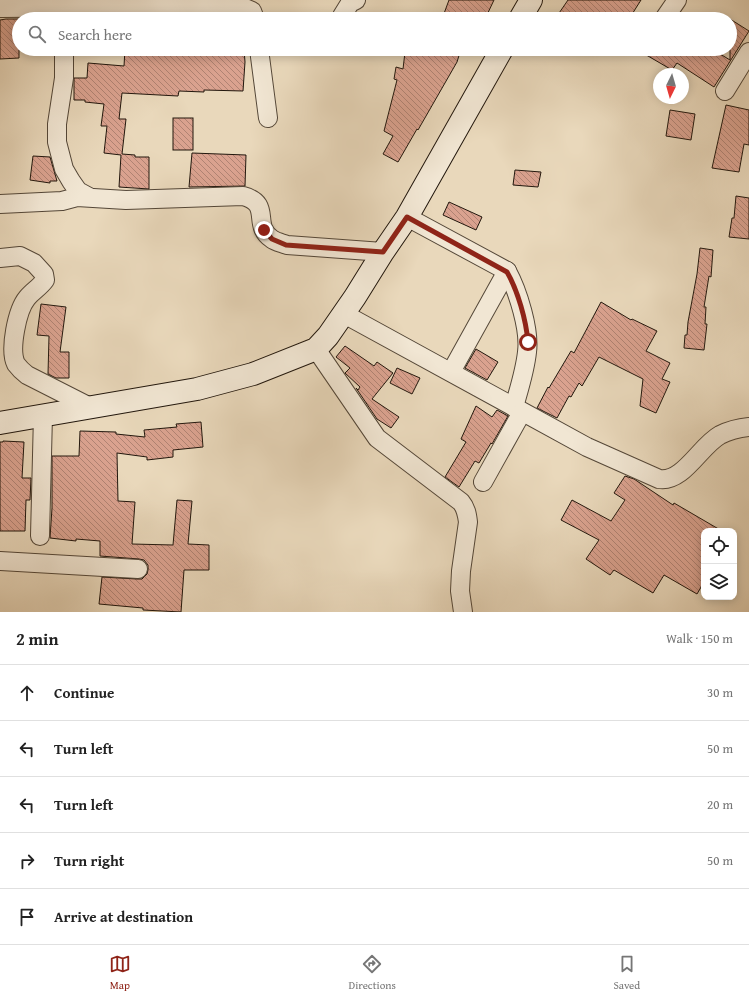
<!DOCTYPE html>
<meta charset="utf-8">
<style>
body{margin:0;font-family:"Gentium Book Plus",serif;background:#f6f6f6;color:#222}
.controls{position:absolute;right:12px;bottom:12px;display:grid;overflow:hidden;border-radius:8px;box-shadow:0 2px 10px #0003}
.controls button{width:36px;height:36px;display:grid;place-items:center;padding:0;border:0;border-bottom:1px solid #e0e0e0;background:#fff;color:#222;font:20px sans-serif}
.compass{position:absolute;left:653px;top:68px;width:36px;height:36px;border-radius:50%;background:#fff;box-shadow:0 2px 10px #0003;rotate:185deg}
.stop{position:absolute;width:12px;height:12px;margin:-9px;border:3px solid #8f2418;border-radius:50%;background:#fff}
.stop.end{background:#8f2418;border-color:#fff;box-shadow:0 1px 4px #0008}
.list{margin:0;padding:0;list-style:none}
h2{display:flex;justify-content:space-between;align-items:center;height:52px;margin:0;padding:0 16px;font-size:17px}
h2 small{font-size:13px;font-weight:400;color:#767676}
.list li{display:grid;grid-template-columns:26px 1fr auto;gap:12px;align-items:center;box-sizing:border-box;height:56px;padding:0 16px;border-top:1px solid #e0e0e0}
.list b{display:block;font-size:15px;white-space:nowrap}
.list em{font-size:13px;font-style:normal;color:#767676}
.icon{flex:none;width:22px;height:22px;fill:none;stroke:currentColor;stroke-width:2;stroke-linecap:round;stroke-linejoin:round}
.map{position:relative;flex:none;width:749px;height:612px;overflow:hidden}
.search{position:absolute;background:#fff;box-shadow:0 2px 10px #0003;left:12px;right:12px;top:12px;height:44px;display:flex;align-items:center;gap:10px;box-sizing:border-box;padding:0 14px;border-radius:22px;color:#767676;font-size:15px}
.sheet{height:332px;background:#fff}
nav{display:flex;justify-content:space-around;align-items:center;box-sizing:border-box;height:56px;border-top:1px solid #e0e0e0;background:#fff;font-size:11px;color:#767676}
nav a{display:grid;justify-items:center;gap:2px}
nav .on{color:#8f2418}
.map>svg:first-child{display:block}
.building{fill:url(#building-back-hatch);stroke:#22170d}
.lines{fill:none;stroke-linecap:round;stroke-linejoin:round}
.street-casing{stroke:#544738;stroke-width:20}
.secondary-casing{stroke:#22170d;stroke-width:24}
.street{stroke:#f1e6d3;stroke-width:18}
.secondary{stroke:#f1e6d3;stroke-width:22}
.route{stroke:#8f2418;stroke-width:5}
</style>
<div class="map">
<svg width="749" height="612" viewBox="0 0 749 612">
<defs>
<pattern id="building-back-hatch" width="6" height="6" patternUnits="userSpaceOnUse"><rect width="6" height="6" fill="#daa28f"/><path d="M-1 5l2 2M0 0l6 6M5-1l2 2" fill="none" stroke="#b08373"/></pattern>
</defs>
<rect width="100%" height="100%" fill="#e9d8bb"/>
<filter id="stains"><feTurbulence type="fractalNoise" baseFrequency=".005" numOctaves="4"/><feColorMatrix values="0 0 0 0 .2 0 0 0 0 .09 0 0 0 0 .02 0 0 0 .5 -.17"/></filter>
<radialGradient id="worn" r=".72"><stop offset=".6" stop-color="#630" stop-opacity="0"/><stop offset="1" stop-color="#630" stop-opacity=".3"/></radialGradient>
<g class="building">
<polygon points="449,0 494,0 485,19 442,19"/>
<polygon points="568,0 641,0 629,19 555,19"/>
<polygon points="6,19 19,19 19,58 0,59 0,20"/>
<polygon points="730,19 749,31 714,87 677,63 672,70 636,49 712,49 730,60"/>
<polygon points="125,49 176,49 195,51 195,49 244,49 245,62 243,91 204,90 204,92 179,91 178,96 122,93 119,119 126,119 122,154 135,155 135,157 149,157 149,189 119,187 121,155 104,153 107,126 101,126 104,104 85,102 85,100 74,100 74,78 87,78 88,63 124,66"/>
<polygon points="423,49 461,49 457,62 418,130 417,129 398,162 383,154 393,136 384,131 397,80 394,79 396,67 403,69 405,52 421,55"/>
<polygon points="726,105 749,110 749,145 744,144 739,172 712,168"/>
<polygon points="670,110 695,114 691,140 666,136"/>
<rect x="173" y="118" width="20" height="32"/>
<polygon points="192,153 246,155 245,186 189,187"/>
<polygon points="33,156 50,157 57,181 50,181 50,183 30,180"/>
<polygon points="515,170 541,172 538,187 513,185"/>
<polygon points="736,196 749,198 749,239 729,237 732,218 734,218"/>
<polygon points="449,202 482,217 476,230 443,215"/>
<polygon points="700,248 713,250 711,277 709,276 704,307 706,307 705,324 707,324 704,350 684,348 685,335 687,335 688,322 697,274"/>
<polygon points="601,302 631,320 632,319 657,331 646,351 670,363 662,379 670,382 656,413 640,406 643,379 599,357 582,386 579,383 571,397 569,396 557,418 537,408 548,387 549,388 571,351 574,353"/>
<polygon points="41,304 66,307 60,352 69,352 69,378 56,378 48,374 49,336 37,335"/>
<polygon points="345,346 374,366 377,362 393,373 372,399 399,417 391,428 377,419 356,388 358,390 360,387 345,373 350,368 336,357"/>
<polygon points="476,349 498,362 487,380 465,368"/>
<polygon points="397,368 420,378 412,394 390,383"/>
<polygon points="476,406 492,417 497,410 508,416 492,444 491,443 479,463 475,461 459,487 445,477 466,442 461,439"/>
<polygon points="201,422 203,447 173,450 173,457 147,460 147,457 117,453 118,501 135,502 132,544 173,545 177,500 192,501 188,544 209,545 209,570 184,570 181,612 143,610 143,608 99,604 102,577 137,579 142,579 147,574 148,570 148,565 144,560 139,559 100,556 100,541 76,539 76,541 50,538 52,508 52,456 79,456 80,431 116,432 116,434 145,437 144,430 177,427 176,424"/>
<polygon points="3,441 24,442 22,478 31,478 30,500 26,500 25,531 0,531 0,442 3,442"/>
<polygon points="625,476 634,479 673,505 674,503 722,531 704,531 704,582 697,594 664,575 653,593 614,570 610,575 586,559 599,540 561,520 572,500 611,521 625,500 614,493"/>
</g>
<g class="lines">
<g class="street-casing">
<g id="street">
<polyline points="0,8 227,6 245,8 252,11 255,19"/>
<polyline points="342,16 350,3 356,0"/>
<polyline points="664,19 677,0"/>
<polyline points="64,49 64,78 57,124 57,142 64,169 71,181 78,191 89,197"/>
<polyline points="259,49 268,118"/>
<polyline points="725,91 749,52"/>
<path d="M0 204 62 201 77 197 126 200 243 196C273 204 251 225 272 239 276 242 282 243 287 245L383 252"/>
<path d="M407 217 507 271C518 291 530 330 527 352 525 371 519 389 514 407"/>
<path d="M0 258 20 256 34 263 44 274 45 280C40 287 33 291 27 298 17 310 9 350 16 364 19 368 23 372 27 375L90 407"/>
<path d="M344 314 587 447 659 479C683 483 700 446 720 435 728 431 739 428 749 427"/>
<path d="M316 349 377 438 461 502C466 508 467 514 468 522L461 571 460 591 463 612"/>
<polyline points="451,372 507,271"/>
<polyline points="483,482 522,412"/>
<polyline points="40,536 43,415"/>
<polyline points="0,561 138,569"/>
</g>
</g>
<g class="secondary-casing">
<g id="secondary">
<polyline points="520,19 531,0"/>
<polyline points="0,423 197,389 253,374 316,349 328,336 355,297 383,252 407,217 502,49"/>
</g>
</g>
<use href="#street" class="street"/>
<use href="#secondary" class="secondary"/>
</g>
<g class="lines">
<path class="route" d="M264 230 272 239 286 245 383 252 407 217 507 272C518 291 526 320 528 342"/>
</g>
<rect width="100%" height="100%" filter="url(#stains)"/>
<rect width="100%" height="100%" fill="url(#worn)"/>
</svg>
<div class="controls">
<button><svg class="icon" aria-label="locate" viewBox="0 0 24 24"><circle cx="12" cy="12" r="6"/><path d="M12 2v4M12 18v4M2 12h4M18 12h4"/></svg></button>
<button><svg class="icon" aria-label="layers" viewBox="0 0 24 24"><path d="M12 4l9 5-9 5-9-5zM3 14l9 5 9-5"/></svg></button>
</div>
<svg class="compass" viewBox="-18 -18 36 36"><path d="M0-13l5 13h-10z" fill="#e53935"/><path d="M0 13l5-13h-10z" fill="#767676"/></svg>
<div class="stop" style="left:528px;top:342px"></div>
<div class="stop end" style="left:264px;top:230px"></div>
<div class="search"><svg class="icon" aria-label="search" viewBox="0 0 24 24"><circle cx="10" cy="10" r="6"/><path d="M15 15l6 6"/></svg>Search here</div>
</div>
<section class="sheet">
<h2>2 min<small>Walk · 150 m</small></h2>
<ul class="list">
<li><svg class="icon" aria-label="ahead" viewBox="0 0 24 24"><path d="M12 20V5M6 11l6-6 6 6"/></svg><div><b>Continue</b></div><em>30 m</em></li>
<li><svg class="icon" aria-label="left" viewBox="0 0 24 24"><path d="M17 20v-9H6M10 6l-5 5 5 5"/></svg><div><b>Turn left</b></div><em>50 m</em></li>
<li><svg class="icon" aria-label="left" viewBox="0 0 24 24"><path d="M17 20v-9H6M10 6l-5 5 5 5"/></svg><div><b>Turn left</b></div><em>20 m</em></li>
<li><svg class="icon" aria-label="right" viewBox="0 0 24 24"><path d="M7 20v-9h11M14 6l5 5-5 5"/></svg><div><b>Turn right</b></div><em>50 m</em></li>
<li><svg class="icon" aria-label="arrive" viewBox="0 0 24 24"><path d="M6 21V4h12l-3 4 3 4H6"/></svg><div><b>Arrive at destination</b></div></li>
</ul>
</section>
<nav>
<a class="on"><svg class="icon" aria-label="map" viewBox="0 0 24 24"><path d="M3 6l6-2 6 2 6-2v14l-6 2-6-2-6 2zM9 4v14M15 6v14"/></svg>Map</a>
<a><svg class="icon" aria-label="directions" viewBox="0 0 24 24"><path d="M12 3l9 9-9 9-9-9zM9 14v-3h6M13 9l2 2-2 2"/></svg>Directions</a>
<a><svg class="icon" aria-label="saved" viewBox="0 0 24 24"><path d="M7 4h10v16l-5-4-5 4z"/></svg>Saved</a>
</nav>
